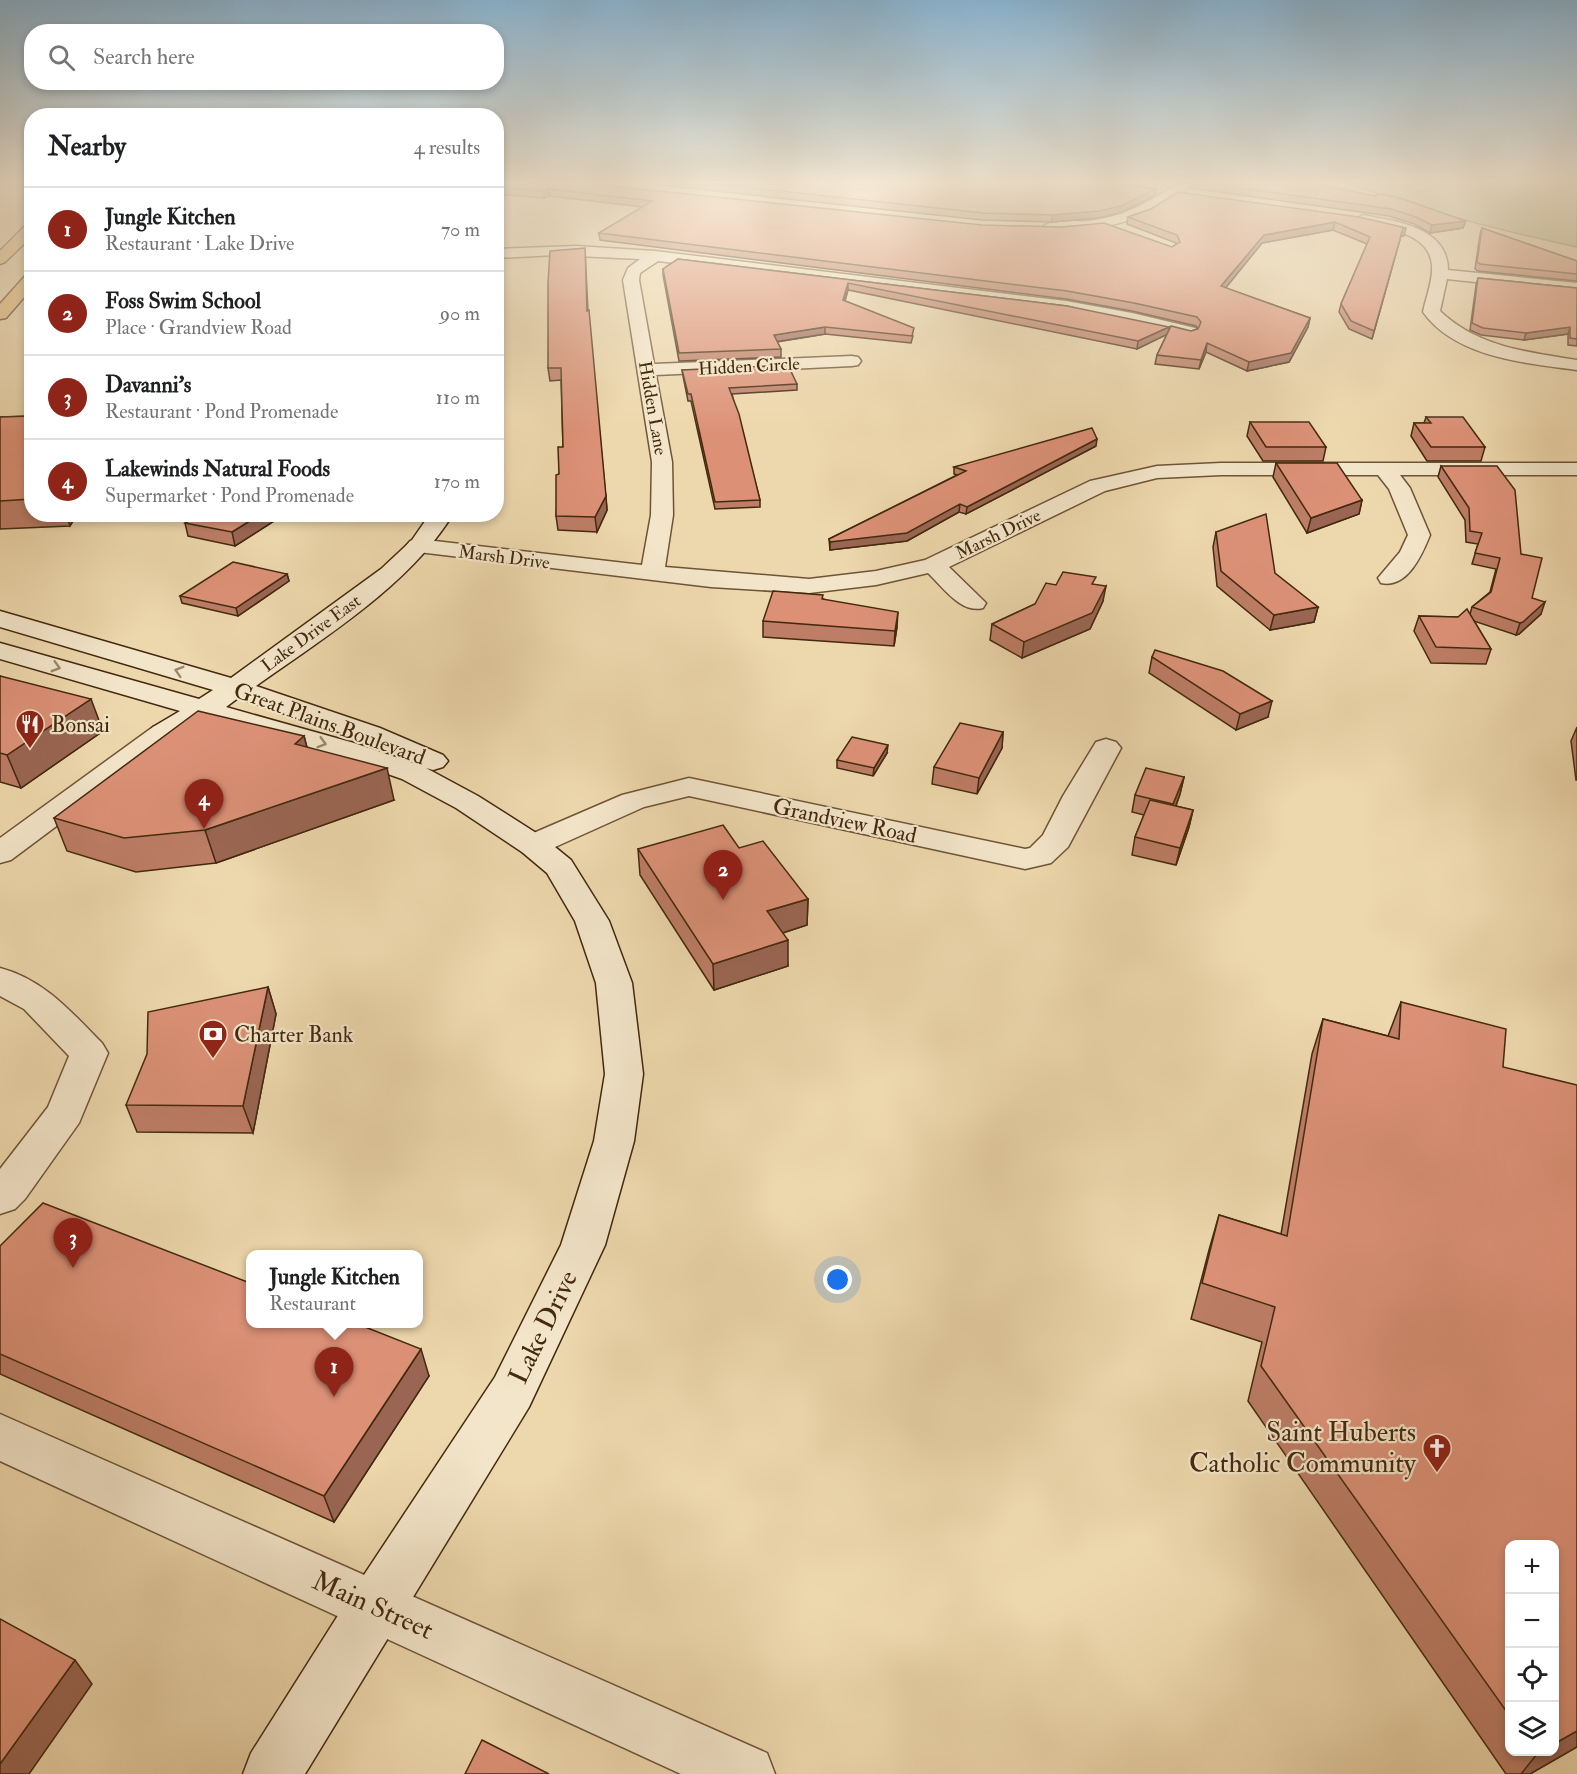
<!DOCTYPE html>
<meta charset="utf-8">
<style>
body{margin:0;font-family:"IM FELL Double Pica",serif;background:#f6f6f6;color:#202124}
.controls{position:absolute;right:18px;bottom:18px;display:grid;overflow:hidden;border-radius:12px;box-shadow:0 3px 9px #0003}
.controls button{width:54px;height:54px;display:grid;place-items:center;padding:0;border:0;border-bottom:2px solid #e0e0e0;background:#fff;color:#202124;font:30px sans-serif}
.you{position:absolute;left:838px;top:1280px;width:21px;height:21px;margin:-15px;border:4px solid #fff;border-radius:50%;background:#1a73e8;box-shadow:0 0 0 9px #1a73e833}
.badge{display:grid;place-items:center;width:39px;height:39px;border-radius:50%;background:#8f2418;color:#fff;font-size:20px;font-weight:700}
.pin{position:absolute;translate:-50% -50px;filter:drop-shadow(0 2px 3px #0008)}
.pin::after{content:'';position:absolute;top:32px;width:21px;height:18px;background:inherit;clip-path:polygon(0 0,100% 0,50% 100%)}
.popup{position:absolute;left:246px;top:1250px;width:177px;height:78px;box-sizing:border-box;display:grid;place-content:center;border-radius:12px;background:#fff;filter:drop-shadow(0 2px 4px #0005);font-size:20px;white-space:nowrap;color:#757577}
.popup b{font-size:22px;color:#202124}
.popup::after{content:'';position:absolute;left:50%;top:100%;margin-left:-12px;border:12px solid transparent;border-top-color:#fff}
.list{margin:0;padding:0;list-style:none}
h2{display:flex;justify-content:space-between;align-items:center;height:78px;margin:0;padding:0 24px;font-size:26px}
h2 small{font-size:20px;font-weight:400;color:#757577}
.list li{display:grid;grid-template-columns:39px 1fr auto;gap:18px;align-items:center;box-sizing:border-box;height:84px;padding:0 24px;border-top:2px solid #e0e0e0}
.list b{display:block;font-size:22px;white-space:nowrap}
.list p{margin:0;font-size:20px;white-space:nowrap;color:#757577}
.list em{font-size:20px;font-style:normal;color:#757577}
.icon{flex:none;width:33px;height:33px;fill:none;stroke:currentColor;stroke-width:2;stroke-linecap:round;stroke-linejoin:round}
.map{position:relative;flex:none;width:1577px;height:1774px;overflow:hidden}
.search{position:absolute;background:#fff;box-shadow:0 3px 9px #0003;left:24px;top:24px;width:480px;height:66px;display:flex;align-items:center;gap:15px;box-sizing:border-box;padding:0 21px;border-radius:24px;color:#757577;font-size:22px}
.panel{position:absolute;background:#fff;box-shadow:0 3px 9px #0003;left:24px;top:108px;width:480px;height:414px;border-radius:24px}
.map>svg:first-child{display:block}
.green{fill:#b5bf8c;stroke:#7c744d;stroke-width:1.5}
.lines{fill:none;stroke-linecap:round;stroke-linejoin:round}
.street-casing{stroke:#6e5436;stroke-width:3}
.secondary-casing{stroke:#43290e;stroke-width:3}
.primary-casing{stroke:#43290e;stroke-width:3}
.street{fill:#f3e5c9;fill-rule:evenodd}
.secondary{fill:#f3e5c9;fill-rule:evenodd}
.primary{fill:#e6bc76;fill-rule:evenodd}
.wall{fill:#bd7d66;stroke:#43290e;stroke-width:1.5;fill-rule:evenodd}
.shaded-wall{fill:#9a6653;stroke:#43290e;stroke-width:1.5}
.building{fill:#dc9177;stroke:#43290e;stroke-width:1.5}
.oneway{stroke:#9b876c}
.labels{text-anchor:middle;stroke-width:4.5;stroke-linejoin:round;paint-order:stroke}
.far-street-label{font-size:18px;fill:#43290e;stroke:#f3e5c9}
.street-label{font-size:22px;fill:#43290e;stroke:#f3e5c9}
.poi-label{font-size:22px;fill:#43290e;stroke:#f3e5c9;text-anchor:start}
.near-street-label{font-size:27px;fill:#43290e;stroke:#f3e5c9}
.near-poi-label{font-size:27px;fill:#43290e;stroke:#f3e5c9;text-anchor:end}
</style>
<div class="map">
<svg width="1577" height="1774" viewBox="0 0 1577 1774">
<rect width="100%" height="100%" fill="#edd7ac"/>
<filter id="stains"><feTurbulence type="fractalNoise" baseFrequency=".00333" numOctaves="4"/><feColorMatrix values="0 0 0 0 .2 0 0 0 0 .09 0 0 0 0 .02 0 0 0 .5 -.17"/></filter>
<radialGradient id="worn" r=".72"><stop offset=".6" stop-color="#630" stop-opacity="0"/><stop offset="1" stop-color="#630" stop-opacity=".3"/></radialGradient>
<path class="green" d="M1351 184H1577V247C1503 231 1422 211 1351 184Z"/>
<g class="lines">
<g class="street-casing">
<g id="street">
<path d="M1176 184H1191C1161 217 1108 229 1065 231 1057 231 1049 233 1043 227 1051 218 1076 222 1089 221 1121 217 1149 203 1176 184Z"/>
<path d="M1363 215C1395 221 1448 227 1448 270L1577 283V293L1447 279 1440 311C1478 347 1527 352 1577 360V370C1526 363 1456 358 1423 312 1426 297 1433 281 1432 266 1430 231 1384 229 1358 222L1356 219Z"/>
<path d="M576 246 655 251 1066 301 1132 313 1195 328 1198 332 1195 336 1189 337 1132 323 1066 311 658 261 640 273 639 280 654 364 852 356 858 357 861 361 858 365 852 366 656 375 672 462 673 515 665 567 809 579 876 571 925 560 1090 481 1157 466 1221 463H1577V475H1400L1410 488 1430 535C1422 555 1407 589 1381 583L1378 578 1400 552 1408 535 1389 489 1378 475H1221L1157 478 1105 491 949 567 986 603 983 608C961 614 943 587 928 573L876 585 809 593 711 587 410 551 406 546 410 541 418 539 642 565 651 515 652 462 623 280 628 268 640 259 556 255 496 258V249Z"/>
<polygon points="163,724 173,727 177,733 173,739 11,860 0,863 0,838 153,727"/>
<polygon points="1106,739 1116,742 1121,748 1068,847 1051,863 1025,869 689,796 644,807 544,852 533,855 522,852 517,845 522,838 622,795 689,778 1025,849 1030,848 1043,835 1063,796 1096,742"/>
<path d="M0 968C45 980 71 1012 102 1043L108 1053 79 1123 25 1199 15 1209 0 1214V1169L48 1107 69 1056 24 1009 0 996Z"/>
<polygon points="0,1414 767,1753 775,1774 681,1774 0,1461"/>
</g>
</g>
<g class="secondary-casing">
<path id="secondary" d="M430 514H453C410 585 322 639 256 686L380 728 443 755 448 761 443 767 433 770 426 768 478 796 544 838 571 860 609 921 632 983 643 1074 634 1141 605 1245 529 1407 305 1774H243L251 1753 356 1587 495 1377 561 1245 594 1141 605 1074 596 983 575 921 547 873 522 852 456 808 402 779 334 755 207 719C190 729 173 744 153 739L149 733 153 727 180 711 0 659V643L199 699 213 690 0 627V611L231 678 381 569 412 540ZM238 698 339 732 416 764 354 743 226 707Z"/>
</g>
<g class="primary-casing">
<g id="primary">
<polygon points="32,223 32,236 5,262 0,264 0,251 27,224"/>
<polygon points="32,273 32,288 6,318 0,319 0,304 26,275"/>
</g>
</g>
<use href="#street" class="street"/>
<use href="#secondary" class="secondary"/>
<use href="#primary" class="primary"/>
</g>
<g class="wall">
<polygon points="496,184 1172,247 1176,244 1176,243 1127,224 1128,217 1151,209 1178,192 1404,236 1401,236 1372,339 1349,329 1339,312 1341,304 1367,244 1333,230 1262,243 1225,288 1310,318 1308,327 1289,362 1247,371 1206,352 1199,369 1155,364 1157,355 1167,334 1137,349 848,290 845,301 913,336 911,343 825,334 777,342 781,349 781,357 679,361 663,275 663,269 678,259 1067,306 1168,332 1191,331 1198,329 1196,326 1132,311 1066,299 600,240 599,233 643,207 549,196 544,198 496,194"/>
<polygon points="650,184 1118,184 1156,189 1155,196 1120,213 1098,218 1052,222 982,220"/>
<polygon points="1190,184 1317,184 1463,228 1430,233 1414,224 1389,216 1190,188"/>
<polygon points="1482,228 1577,261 1577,281 1478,271 1475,269 1480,234"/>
<polygon points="585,248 588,311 607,510 597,532 558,530 556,516 559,474 563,447 561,380 550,381 548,368"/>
<polygon points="1478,278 1577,288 1577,346 1568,345 1568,334 1524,340 1481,335 1470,330 1476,285"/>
<polygon points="682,370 797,384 797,390 732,394 760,500 760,507 715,509 691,401 688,401 683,376"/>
<polygon points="32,416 32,514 77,514 70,526 0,529 0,417"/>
<polygon points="1426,417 1485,447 1481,461 1427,461 1411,436 1414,423 1424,423"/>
<polygon points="1250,422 1326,447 1323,461 1263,461 1247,436"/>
<polygon points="1096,446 966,514 959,512 907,541 830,550 829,539 957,475 954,474 954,467"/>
<polygon points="1276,463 1362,500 1359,514 1307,533 1273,477"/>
<polygon points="1441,466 1521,554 1532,598 1541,614 1519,634 1516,635 1474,621 1491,649 1486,664 1431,663 1414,631 1419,616 1458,617 1470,614 1472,607 1490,592 1496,569 1472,564 1478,544 1466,542 1465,520 1438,477"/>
<polygon points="199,514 285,514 235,546 188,536 185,523"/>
<polygon points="1216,532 1318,607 1314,622 1270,630 1217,586 1213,547"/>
<polygon points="287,574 289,581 238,616 182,603 180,596"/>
<polygon points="1056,585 1095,585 1103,601 1090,629 1022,658 990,640 992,624 1035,604"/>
<polygon points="823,599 897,627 894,646 763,637 763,621"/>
<polygon points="1152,657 1268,717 1236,730 1149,673"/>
<polygon points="0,676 103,731 21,788 0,782"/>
<polygon points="1577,727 1577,780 1576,780 1571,741"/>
<polygon points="1003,732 1002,748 977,794 932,784 934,767"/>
<polygon points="304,736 307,747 394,800 216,863 136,872 67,851 54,818"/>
<polygon points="887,753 873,776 837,768 837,760"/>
<polygon points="1184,777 1180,794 1176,806 1193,810 1189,827 1176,865 1132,855 1135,837 1144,815 1132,812 1135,795"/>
<polygon points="739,848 808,899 807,925 783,933 788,966 714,990 640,875 638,849"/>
<polygon points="268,987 276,1014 253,1133 137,1132 126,1105"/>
<path d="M1401 1002 1503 1067 1577 1747 1530 1774H1506L1248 1401 1262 1342 1191 1319 1209 1250 1219 1215 1281 1234 1312 1054 1323 1019 1388 1036ZM1509 1545 1554 1752H1509Z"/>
<polygon points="0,1246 429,1376 334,1522 0,1374"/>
</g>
<g class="shaded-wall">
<polygon points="548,189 549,196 544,198 544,191"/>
<polygon points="1156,189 1155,196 1120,213 1098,218 1052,222 1052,215"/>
<polygon points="1466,221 1463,228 1430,233 1432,225"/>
<polygon points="1335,222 1333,230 1262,243 1220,295 1221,286 1264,235"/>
<polygon points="1403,228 1406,228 1404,236 1401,236 1372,339"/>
<polygon points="848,283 848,290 843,307 843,300"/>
<polygon points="1310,318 1308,327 1289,362 1247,371 1249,362"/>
<polygon points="825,327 825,334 774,342 774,335"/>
<polygon points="1169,327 1168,334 1137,349 1138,341"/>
<polygon points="1570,327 1568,334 1524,340 1526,333"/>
<polygon points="1207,343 1206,352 1199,369 1201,360"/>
<polygon points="1097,439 1096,446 966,514 967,507"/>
<polygon points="606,496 607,510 597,532 595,517"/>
<polygon points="1362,500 1359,514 1307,533 1311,518"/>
<polygon points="960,504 959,512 907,541 830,550 830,542"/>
<polygon points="66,514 77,514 70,526"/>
<polygon points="261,514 285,514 235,546 232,532"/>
<polygon points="287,574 289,581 238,616 236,608"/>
<polygon points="1106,586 1103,601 1090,629 1022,658 1024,642"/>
<polygon points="1545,602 1541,614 1519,634 1516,635 1520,623"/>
<polygon points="1318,607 1314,622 1270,630 1274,615"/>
<polygon points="898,612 897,627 894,646 895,631"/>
<polygon points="91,699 103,731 21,788 7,755"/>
<polygon points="1272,701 1268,717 1236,730 1240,714"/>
<polygon points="1003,732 1002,748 977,794 979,778"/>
<polygon points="304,736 312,768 295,744"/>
<polygon points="888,745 887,753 873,776 874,768"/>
<polygon points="387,768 394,800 216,863 205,830"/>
<polygon points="1184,777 1180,794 1170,821 1173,804"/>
<polygon points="1193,810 1189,827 1176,865 1180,848"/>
<polygon points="808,899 807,925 767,938 767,911"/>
<polygon points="788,940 788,966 714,990 713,964"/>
<polygon points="268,987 276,1014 253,1133 243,1106"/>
<polygon points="421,1349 429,1376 334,1522 324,1496"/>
<polygon points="75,1660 92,1684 29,1774 0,1774 0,1764"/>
<polygon points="1577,1731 1577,1747 1530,1774 1521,1774 1537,1754 1541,1752 1554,1752 1554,1744"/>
</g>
<g class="building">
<polygon points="496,184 592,184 982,225 1062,227 1104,223 1172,247 1180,242 1177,235 1128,217 1151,209 1178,192 1359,217 1406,228 1403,228 1374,331 1351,321 1341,304 1370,237 1335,222 1264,235 1221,286 1310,318 1291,353 1249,362 1207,343 1201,360 1157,355 1171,326 1191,331 1198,329 1201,322 1197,317 1134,303 1067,291 599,233 652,201 548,189 544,191 496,187"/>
<polygon points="715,184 1118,184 1156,189 1121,206 1099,211 1052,215 983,213"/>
<polygon points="1212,184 1317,184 1375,196 1380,194 1397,197 1466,221 1432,225 1416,217 1391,209"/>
<polygon points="1482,228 1577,261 1577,274 1480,264 1477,262"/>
<polygon points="585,248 587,311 589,310 606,496 595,517 556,516 556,475 559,474 558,447 563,447 561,368 548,368 548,283 550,251"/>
<polygon points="678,259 1067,306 1169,327 1138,341 848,283 843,300 914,328 912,336 825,327 774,335 781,349 679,353 663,269"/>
<polygon points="1478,278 1577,288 1577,339 1570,338 1570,327 1526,333 1483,328 1472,323"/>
<polygon points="788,365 797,384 729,388 739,414 760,500 715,502 691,394 688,394 682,370"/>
<polygon points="32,416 32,499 0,501 0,417"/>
<polygon points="1426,417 1463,417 1485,447 1431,447 1414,423 1431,423"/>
<polygon points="1250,422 1309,422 1326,447 1266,447"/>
<polygon points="1092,428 1097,439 967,507 960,504 907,533 830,542 829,539 966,471 954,467"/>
<polygon points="1276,463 1337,463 1362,500 1311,518"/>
<polygon points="1441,466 1497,466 1515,490 1521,554 1542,558 1532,598 1545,602 1523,622 1520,623 1472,607 1491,592 1500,558 1475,553 1482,533 1470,531 1469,508"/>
<polygon points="199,514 261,514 232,532 185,523"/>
<polygon points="1266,514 1275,573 1318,607 1274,615 1221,571 1216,532"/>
<polygon points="233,562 287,574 236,608 180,596"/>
<polygon points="1063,572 1096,577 1092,584 1106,586 1092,613 1024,642 992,624 1035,604 1046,583 1056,585"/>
<polygon points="773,591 823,595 822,599 898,612 895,631 763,621"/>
<polygon points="1467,609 1491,649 1436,647 1419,616 1458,617"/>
<polygon points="1155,650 1223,671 1272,701 1240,714 1152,657"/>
<polygon points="0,676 91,699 7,755 0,753"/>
<polygon points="198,711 304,736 295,744 387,768 205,830 124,838 54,818"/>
<polygon points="960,723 1003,732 979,778 934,767"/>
<polygon points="852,737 888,745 874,768 837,760"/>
<polygon points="1146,768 1184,777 1173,804 1135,795"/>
<polygon points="1150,800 1193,810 1180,848 1135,837"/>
<polygon points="723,825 739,848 763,841 808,899 767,911 788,940 713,964 638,849"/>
<polygon points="268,987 243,1106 126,1105 147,1054 148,1012"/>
<polygon points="1401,1002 1506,1029 1503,1067 1577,1085 1577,1731 1554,1744 1554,1545 1509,1545 1509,1715 1261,1366 1275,1307 1202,1283 1219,1215 1287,1236 1323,1019 1399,1039"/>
<polygon points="43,1203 250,1283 250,1323 355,1323 421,1349 324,1496 0,1354 0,1246"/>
<polygon points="0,1619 75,1660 0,1764"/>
<polygon points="482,1740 549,1774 465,1774"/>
</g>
<defs><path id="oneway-chevron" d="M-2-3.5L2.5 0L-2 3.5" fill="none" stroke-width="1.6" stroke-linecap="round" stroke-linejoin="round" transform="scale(1.5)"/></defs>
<g class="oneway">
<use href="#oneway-chevron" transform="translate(56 667) rotate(16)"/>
<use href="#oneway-chevron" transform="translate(179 671) rotate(-163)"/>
<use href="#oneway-chevron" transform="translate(322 743) rotate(16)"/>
</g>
<linearGradient id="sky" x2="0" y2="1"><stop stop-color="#8ab5d3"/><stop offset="0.42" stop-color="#f7edda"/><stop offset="1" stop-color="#f7edda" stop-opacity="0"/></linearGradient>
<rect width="1577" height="433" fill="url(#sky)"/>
<defs>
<g id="restaurant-pin" transform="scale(1.5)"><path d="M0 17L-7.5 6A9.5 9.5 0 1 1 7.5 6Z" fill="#8f2418" stroke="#f3e5c9"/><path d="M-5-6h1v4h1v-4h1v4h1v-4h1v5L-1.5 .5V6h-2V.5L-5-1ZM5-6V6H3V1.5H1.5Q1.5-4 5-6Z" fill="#fff"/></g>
<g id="bank-pin" transform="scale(1.5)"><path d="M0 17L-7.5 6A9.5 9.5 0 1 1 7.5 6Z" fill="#8f2418" stroke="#f3e5c9"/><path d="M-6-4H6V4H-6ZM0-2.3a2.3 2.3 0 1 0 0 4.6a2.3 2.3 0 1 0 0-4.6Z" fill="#fff"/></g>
<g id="church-pin" transform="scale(1.5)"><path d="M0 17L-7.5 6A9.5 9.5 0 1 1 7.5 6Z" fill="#8f2418" stroke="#f3e5c9"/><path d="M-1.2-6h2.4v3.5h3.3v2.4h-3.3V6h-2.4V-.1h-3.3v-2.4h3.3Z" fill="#fff"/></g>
</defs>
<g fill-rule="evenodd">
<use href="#restaurant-pin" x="30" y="724"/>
<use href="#bank-pin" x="213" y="1034"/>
<use href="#church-pin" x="1437" y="1448"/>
</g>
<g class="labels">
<g class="far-street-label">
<text transform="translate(749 366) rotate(-3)" y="6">Hidden Circle</text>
<text transform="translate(653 408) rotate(80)" y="6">Hidden Lane</text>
<text transform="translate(998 534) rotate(-26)" y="6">Marsh Drive</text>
<text transform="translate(504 557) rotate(7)" y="6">Marsh Drive</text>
<text transform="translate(311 633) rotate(-36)" y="6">Lake Drive East</text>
</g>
<g class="street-label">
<text transform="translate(330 723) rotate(20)" y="8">Great Plains Boulevard</text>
<text transform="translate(845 820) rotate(12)" y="8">Grandview Road</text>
</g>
<g class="poi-label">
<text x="51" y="732">Bonsai</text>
<text x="234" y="1042">Charter Bank</text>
</g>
<g class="near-street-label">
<text transform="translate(543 1327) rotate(-64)" y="9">Lake Drive</text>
<text transform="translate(373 1605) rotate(24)" y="9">Main Street</text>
</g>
<g class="near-poi-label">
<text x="1416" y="1441">Saint Huberts<tspan x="1416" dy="31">Catholic Community</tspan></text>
</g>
</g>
<rect width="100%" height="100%" filter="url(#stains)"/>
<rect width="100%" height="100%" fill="url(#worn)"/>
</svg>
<div class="controls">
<button>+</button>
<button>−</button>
<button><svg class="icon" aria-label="locate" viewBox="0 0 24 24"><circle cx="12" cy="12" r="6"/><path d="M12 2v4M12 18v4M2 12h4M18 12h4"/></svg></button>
<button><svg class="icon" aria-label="layers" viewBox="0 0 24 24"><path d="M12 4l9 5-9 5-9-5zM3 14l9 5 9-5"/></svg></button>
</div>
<div class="you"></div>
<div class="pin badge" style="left:334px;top:1397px">1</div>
<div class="popup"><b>Jungle Kitchen</b>Restaurant</div>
<div class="pin badge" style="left:723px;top:900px">2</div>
<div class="pin badge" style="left:73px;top:1268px">3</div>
<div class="pin badge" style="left:204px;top:829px">4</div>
<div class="search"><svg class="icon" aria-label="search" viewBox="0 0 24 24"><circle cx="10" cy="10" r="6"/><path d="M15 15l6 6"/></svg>Search here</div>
<section class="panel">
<h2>Nearby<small>4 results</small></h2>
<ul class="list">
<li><span class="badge">1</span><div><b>Jungle Kitchen</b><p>Restaurant · Lake Drive</p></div><em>70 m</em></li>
<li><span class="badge">2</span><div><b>Foss Swim School</b><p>Place · Grandview Road</p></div><em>90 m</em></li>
<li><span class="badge">3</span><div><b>Davanni's</b><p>Restaurant · Pond Promenade</p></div><em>110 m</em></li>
<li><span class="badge">4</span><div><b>Lakewinds Natural Foods</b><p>Supermarket · Pond Promenade</p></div><em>170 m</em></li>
</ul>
</section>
</div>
